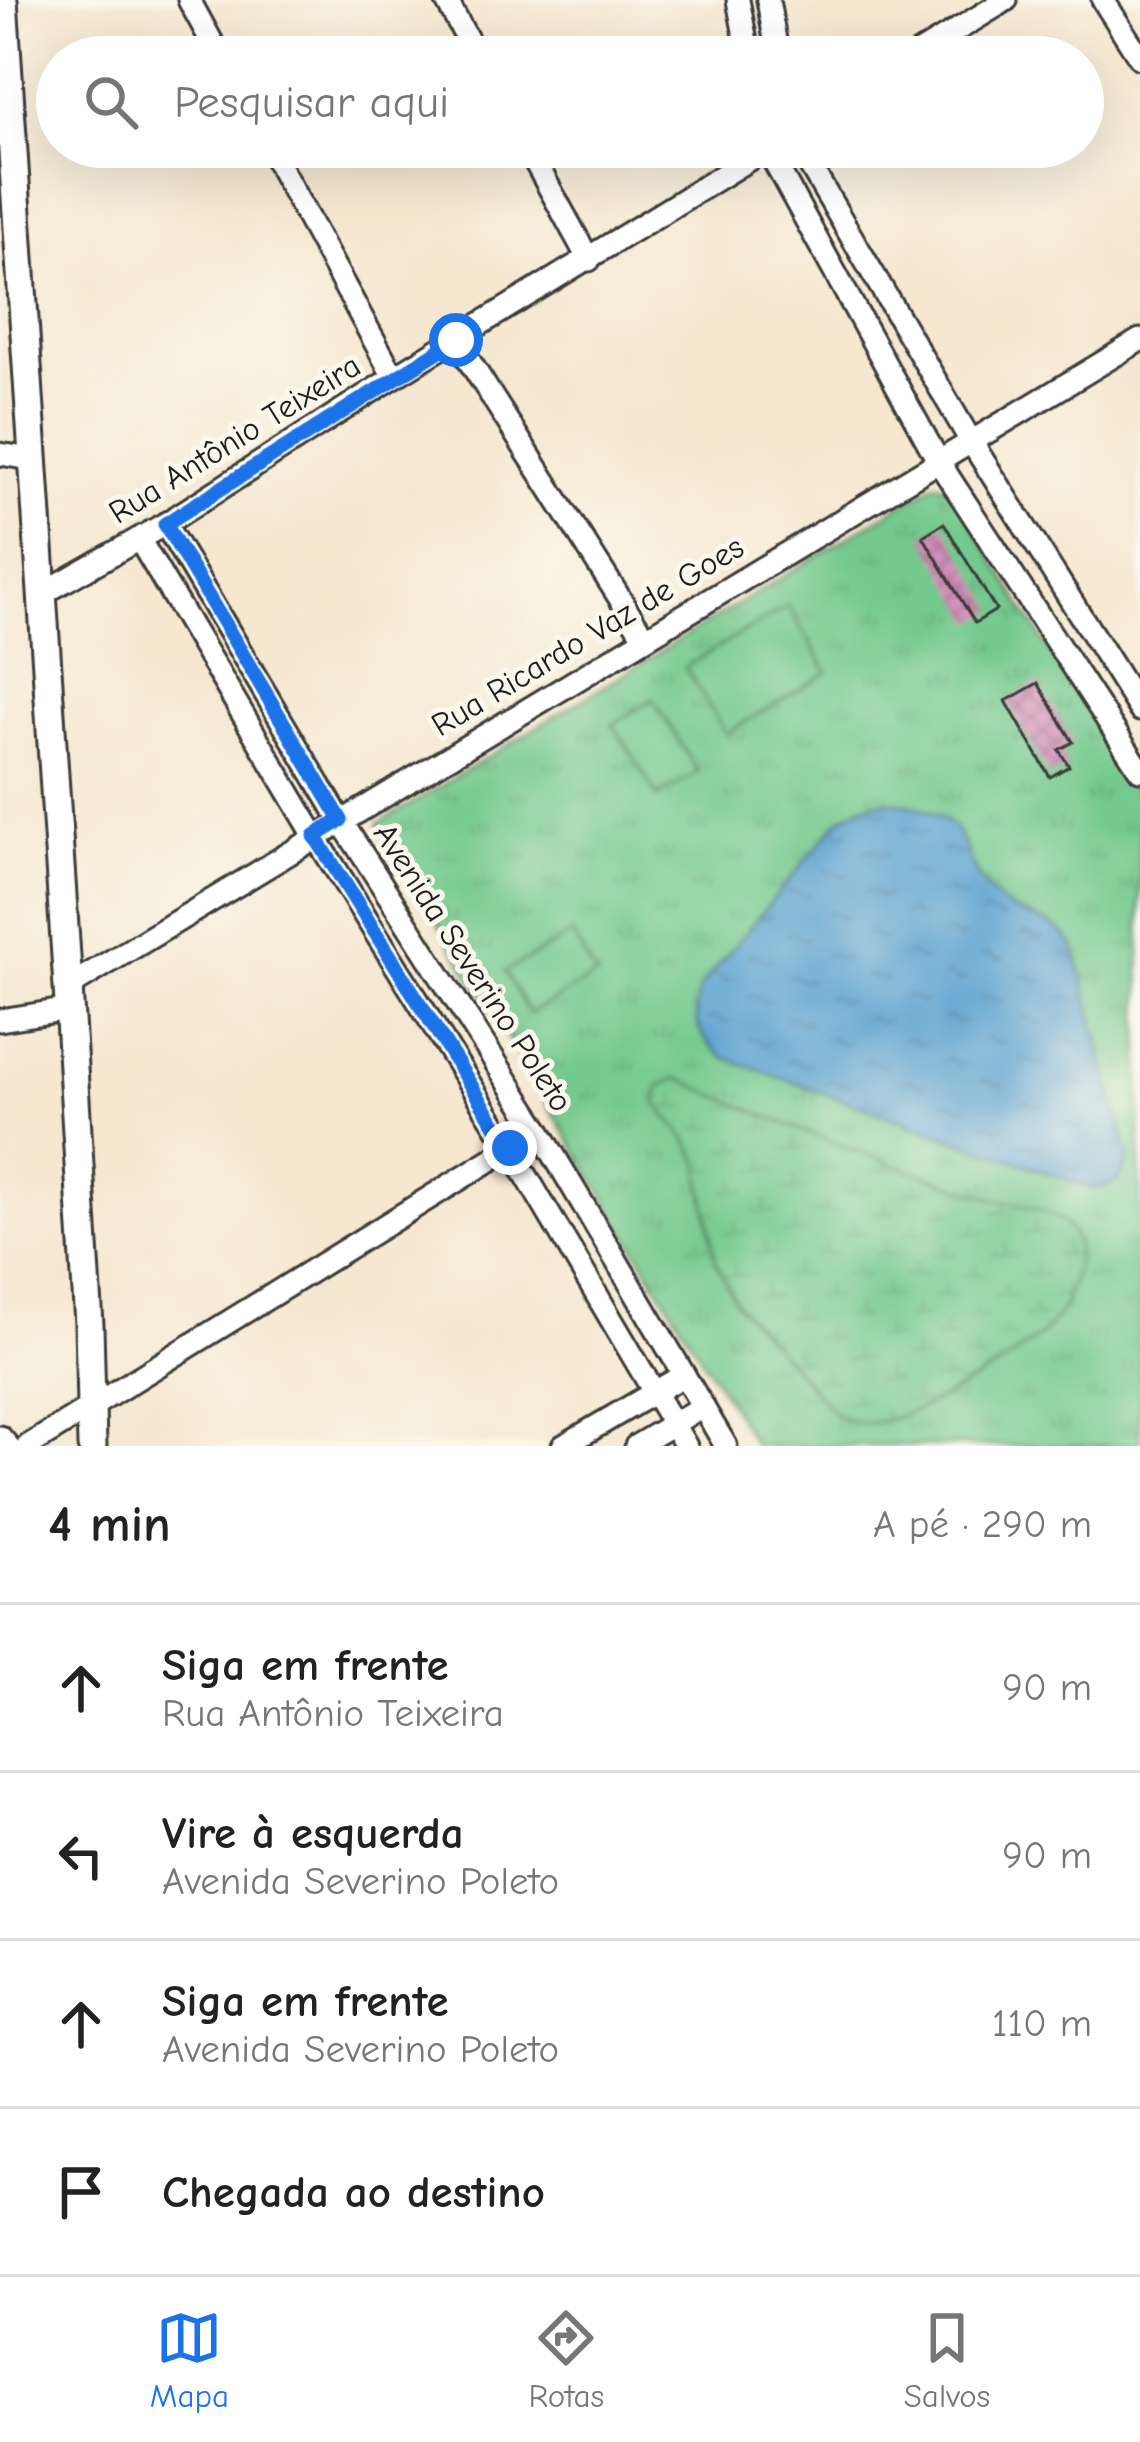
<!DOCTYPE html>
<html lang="pt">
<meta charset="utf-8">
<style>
body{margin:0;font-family:"Comic Neue",sans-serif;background:#f2f2f2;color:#222}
.stop{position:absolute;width:36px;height:36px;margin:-27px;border:9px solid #1a73e8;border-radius:50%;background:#fff}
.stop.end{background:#1a73e8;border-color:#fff;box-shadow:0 3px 12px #0008}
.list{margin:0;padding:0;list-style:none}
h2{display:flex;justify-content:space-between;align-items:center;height:156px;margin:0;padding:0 48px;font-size:51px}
h2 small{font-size:39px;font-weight:400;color:#767676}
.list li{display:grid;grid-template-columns:78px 1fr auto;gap:36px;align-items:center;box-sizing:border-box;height:168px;padding:0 48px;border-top:3px solid #e0e0e0}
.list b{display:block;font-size:45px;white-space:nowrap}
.list p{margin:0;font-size:39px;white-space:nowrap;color:#767676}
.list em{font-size:39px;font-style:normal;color:#767676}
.icon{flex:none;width:66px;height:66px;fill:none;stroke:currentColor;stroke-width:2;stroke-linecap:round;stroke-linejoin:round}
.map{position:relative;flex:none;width:1140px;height:1446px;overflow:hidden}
.search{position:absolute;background:#fff;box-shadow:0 12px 48px #0002;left:36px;right:36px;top:36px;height:132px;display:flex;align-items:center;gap:30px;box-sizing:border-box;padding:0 42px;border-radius:66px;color:#767676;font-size:45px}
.sheet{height:828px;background:#fff}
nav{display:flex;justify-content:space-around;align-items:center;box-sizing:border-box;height:168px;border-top:3px solid #e0e0e0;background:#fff;font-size:33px;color:#767676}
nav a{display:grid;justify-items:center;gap:6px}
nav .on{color:#1a73e8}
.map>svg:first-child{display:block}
.grass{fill:url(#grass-tufts);stroke:#487255;stroke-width:3}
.wetland{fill:url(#wetland-marsh);stroke:#487255;stroke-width:3}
.pitch{fill:#73c98e;stroke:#487255;stroke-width:3}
.water{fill:url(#water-ripples);stroke:#3b5e76;stroke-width:3}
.building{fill:url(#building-cross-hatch)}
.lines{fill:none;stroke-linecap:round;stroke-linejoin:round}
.minor-casing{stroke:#3d3a37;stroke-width:27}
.tertiary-casing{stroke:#3d3a37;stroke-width:33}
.minor{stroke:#fff;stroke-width:21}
.tertiary{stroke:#fff;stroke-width:27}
.route{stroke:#1a73e8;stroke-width:15}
.labels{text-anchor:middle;stroke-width:10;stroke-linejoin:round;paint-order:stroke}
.street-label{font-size:33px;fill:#1c1c1c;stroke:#fbf7ec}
</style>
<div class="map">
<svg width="1140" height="1446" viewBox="0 0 1140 1446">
<defs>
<pattern id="grass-tufts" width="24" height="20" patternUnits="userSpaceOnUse" patternTransform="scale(3)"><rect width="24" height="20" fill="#73c98e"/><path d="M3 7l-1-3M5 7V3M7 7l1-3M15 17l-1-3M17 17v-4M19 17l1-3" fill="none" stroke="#63ac7a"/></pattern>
<pattern id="wetland-marsh" width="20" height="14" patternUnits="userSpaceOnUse" patternTransform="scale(3)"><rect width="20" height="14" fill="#73c98e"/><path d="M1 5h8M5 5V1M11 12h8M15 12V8" fill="none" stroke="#63ac7a"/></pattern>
<pattern id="water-ripples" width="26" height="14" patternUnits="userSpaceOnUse" patternTransform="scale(3)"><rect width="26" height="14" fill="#5aa1d0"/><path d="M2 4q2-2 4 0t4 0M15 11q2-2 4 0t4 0" fill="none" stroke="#4a82a8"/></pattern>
<pattern id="building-cross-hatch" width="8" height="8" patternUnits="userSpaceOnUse" patternTransform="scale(3)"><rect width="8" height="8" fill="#d28fb9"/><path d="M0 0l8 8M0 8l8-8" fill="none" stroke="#aa7496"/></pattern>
</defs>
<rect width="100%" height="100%" fill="#fbf7ec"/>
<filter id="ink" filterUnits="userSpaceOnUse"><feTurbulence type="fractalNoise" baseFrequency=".00833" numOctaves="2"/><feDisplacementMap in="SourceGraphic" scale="24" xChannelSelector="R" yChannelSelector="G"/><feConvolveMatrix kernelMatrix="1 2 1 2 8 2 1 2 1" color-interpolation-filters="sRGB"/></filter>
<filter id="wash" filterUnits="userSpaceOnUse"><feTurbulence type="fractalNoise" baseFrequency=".004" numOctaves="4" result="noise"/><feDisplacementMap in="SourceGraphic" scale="48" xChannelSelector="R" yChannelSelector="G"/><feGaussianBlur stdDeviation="2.7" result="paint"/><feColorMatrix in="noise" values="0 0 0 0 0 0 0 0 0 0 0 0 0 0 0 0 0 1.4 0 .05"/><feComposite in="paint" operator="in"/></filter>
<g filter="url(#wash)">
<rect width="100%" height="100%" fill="#f5e7d0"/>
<polygon class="grass" points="936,483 949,486 1140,799 1140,1446 755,1446 378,824"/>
<path class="wetland" d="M677 1078C782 1125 884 1163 993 1198 1017 1205 1052 1207 1068 1227 1079 1240 1078 1256 1075 1271 1071 1291 1062 1313 1048 1328 1017 1360 916 1418 872 1423 859 1425 849 1421 837 1416L737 1304 715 1260 699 1161 686 1138 657 1104 660 1086Z"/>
<g class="pitch">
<polygon points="788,606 828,672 726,734 685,667"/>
<polygon points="653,699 698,772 658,796 613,724"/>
<polygon points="572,934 596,976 529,1014 505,972"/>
</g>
<path class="water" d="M891 801C987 816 949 862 1001 902 1030 925 1055 912 1076 951L1129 1159C1124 1179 1111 1189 1091 1188L723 1057C698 1036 690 1020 700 987L841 818 865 804Z"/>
<g id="blocks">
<g class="building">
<polygon points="944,523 996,610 975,623 923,536"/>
<polygon points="1038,683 1073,742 1059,750 1069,766 1050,777 1006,701"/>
</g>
</g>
</g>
<g filter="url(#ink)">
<use href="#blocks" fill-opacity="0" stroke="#3d3a37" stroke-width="3"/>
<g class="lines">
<g class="minor-casing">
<g id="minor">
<polyline points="189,0 220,57"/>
<polyline points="446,0 477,57"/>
<polyline points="738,0 749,57"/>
<polyline points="768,0 778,57"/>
<polyline points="1103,0 1140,58"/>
<polyline points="913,57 1006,0"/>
<polyline points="269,147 394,377"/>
<polyline points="527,147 589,260"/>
<polyline points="766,147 940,464 1140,770"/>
<polyline points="799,147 972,443 1140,710"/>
<polyline points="456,340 645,638"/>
<polyline points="0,454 31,459"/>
<polyline points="165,524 341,821 539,1130 726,1446"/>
<polyline points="139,539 315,836 510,1148 686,1446"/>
<polyline points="40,595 165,524 394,377 769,147"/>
<polyline points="68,987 1140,340"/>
<polyline points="0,1020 70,1009"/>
<polyline points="0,1437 8,1446"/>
<polyline points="28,1446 539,1130"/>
<polyline points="563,1446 684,1375"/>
<polyline points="636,1446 703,1406"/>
</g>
</g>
<g class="tertiary-casing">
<polyline id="tertiary" points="3,0 68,987 89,1325 92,1446"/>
</g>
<use href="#minor" class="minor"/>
<use href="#tertiary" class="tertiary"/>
</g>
</g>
<g class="lines" filter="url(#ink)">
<polyline class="route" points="456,340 165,524 341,820 315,836 510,1148"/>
</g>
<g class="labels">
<g class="street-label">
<text transform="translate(234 438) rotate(-32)" y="12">Rua Antônio Teixeira</text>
<text transform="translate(587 635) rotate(-31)" y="12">Rua Ricardo Vaz de Goes</text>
<text transform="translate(474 967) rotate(57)" y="12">Avenida Severino Poleto</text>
</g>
</g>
</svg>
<div class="stop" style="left:456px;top:340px"></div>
<div class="stop end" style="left:510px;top:1148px"></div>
<div class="search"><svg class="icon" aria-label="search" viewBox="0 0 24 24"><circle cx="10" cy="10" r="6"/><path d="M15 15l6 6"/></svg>Pesquisar aqui</div>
</div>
<section class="sheet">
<h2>4 min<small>A pé · 290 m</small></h2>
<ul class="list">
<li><svg class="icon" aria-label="ahead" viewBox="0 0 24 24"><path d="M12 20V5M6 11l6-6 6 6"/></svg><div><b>Siga em frente</b><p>Rua Antônio Teixeira</p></div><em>90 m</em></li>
<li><svg class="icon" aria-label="left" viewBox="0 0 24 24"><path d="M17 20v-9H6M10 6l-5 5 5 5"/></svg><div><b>Vire à esquerda</b><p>Avenida Severino Poleto</p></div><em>90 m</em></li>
<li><svg class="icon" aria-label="ahead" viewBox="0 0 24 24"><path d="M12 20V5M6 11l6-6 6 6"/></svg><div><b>Siga em frente</b><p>Avenida Severino Poleto</p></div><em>110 m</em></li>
<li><svg class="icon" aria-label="arrive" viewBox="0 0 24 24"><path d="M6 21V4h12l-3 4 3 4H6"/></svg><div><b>Chegada ao destino</b></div></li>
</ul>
</section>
<nav>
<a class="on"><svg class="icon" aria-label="map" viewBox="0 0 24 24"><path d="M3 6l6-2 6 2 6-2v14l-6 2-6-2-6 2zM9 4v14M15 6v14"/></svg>Mapa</a>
<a><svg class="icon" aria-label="directions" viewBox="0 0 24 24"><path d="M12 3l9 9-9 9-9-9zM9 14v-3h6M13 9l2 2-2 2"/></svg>Rotas</a>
<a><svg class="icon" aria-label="saved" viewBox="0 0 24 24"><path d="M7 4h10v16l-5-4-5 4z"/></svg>Salvos</a>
</nav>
